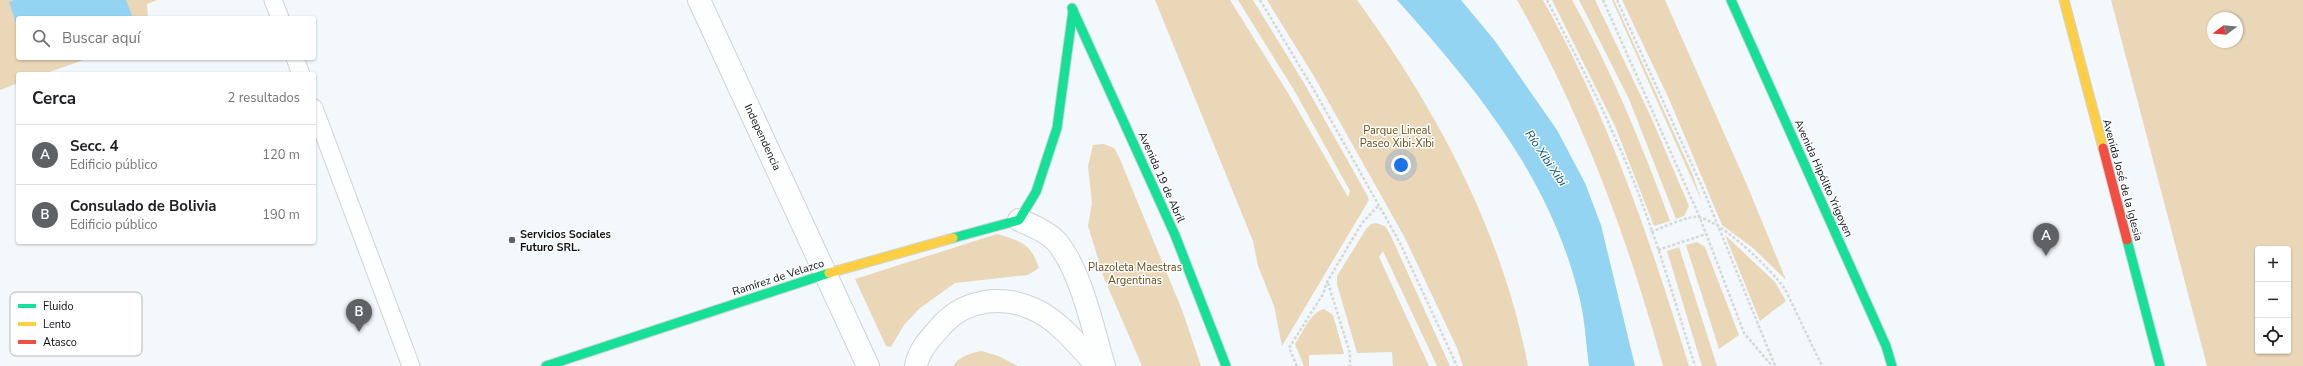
<!DOCTYPE html>
<html lang="es">
<meta charset="utf-8">
<style>
body{margin:0;font-family:"Nunito Sans",sans-serif;background:#f2f2f2;color:#202124}
.controls{position:absolute;right:12px;bottom:12px;display:grid;overflow:hidden;border-radius:4px;box-shadow:0 1px 3px #0004}
.controls button{width:36px;height:36px;display:grid;place-items:center;padding:0;border:0;border-bottom:1px solid #e0e0e0;background:#fff;color:#202124;font:20px sans-serif}
.compass{position:absolute;left:2207px;top:12px;width:36px;height:36px;border-radius:50%;background:#fff;box-shadow:0 1px 3px #0004;rotate:254deg}
.you{position:absolute;left:1401px;top:165px;width:14px;height:14px;margin:-10px;border:3px solid #fff;border-radius:50%;background:#1a73e8;box-shadow:0 0 0 6px #1a73e833}
.badge{display:grid;place-items:center;width:26px;height:26px;border-radius:50%;background:#5e6264;color:#fff;font-size:13px;font-weight:700}
.pin{position:absolute;translate:-50% -33px;filter:drop-shadow(0 1px 2px #0008)}
.pin::after{content:'';position:absolute;top:21px;width:14px;height:12px;background:inherit;clip-path:polygon(0 0,100% 0,50% 100%)}
.list{margin:0;padding:0;list-style:none}
h2{display:flex;justify-content:space-between;align-items:center;height:52px;margin:0;padding:0 16px;font-size:17px}
h2 small{font-size:13px;font-weight:400;color:#757577}
.list li{display:grid;grid-template-columns:26px 1fr auto;gap:12px;align-items:center;box-sizing:border-box;height:60px;padding:0 16px;border-top:1px solid #e0e0e0}
.list b{display:block;font-size:15px;white-space:nowrap}
.list p{margin:0;font-size:13px;white-space:nowrap;color:#757577}
.list em{font-size:13px;font-style:normal;color:#757577}
.icon{flex:none;width:22px;height:22px;fill:none;stroke:currentColor;stroke-width:2;stroke-linecap:round;stroke-linejoin:round}
.map{position:relative;flex:none;width:2303px;height:366px;overflow:hidden}
.search{position:absolute;background:#fff;box-shadow:0 1px 3px #0004;left:16px;top:16px;width:300px;height:44px;display:flex;align-items:center;gap:10px;box-sizing:border-box;padding:0 14px;border-radius:4px;color:#757577;font-size:15px}
.panel{position:absolute;background:#fff;box-shadow:0 1px 3px #0004;left:16px;top:72px;width:300px;height:172px;border-radius:4px}
.map>svg:first-child{display:block}
.green{fill:#ead7b7;fill-rule:evenodd}
.water{fill:#94d4f3}
.lines{fill:none;stroke-linecap:round;stroke-linejoin:round}
.lane-casing{stroke:#ced3d6;stroke-width:19}
.street-casing{stroke:#ced3d6;stroke-width:24}
.fast-casing{stroke:#ced3d6;stroke-width:11}
.slow-casing{stroke:#ced3d6;stroke-width:11}
.jam-casing{stroke:#ced3d6;stroke-width:11}
.path{stroke:#d6d8d8;stroke-width:2.5;stroke-dasharray:3 2;stroke-linecap:butt}
.lane{stroke:#fdfefe;stroke-width:17}
.street{stroke:#fdfefe;stroke-width:22}
.fast{stroke:#16e098;stroke-width:9}
.slow{stroke:#ffcf43;stroke-width:9}
.jam{stroke:#f24e42;stroke-width:9}
.poi-dot{fill:#5e6264;stroke:#fff;stroke-width:1.5}
.labels{text-anchor:middle;stroke-width:3;stroke-linejoin:round;paint-order:stroke}
.park-label{font-size:11px;fill:#6b4c15;stroke:#fff}
.street-label{font-size:11px;fill:#0e1113;stroke:#fff}
.poi-label{font-size:11px;font-weight:bold;fill:#0e1113;stroke:#fff;text-anchor:start}
.water-label{font-size:12px;font-style:italic;fill:#0b5672;stroke:#fff}
.key{fill:#fff;stroke:#b7b8b8;stroke-width:1}
.key-label{font-size:11px;fill:#0e1113}
</style>
<div class="map">
<svg width="2303" height="366" viewBox="0 0 2303 366">
<rect width="100%" height="100%" fill="#f2f8fb"/>
<g class="green">
<polygon points="0,0 157,0 147,4 148,18 18,18 18,58 89,58 44,74 18,74 18,83 0,90"/>
<polygon points="1155,0 1230,0 1288,93 1348,197 1350,191 1294,90 1238,0 1253,0 1304,83 1367,195 1369,200 1282,346 1274,306 1258,266 1253,241"/>
<path d="M1267 0H1357C1437 110 1502 231 1528 366H1463L1457 348 1405 238 1315 78Z"/>
<path d="M1517 0H1543C1608 115 1650 240 1689 366H1663C1628 239 1582 115 1517 0Z"/>
<path d="M1552 0H1572C1612 71 1642 145 1670 221L1654 226 1615 126Z"/>
<polygon points="1579,0 1595,0 1651,117 1689,206 1684,216 1676,219 1629,99"/>
<polygon points="1612,0 1614,0 1692,173 1702,202"/>
<polygon points="1622,0 1665,0 1747,185 1786,280 1753,248 1722,225 1669,99"/>
<path d="M2111 0H2303V366H2207ZM2213 18H2237V42H2213ZM2258 249H2288V351H2258Z"/>
<polygon points="1104,144 1114,148 1119,157 1182,310 1201,366 1142,366 1104,278 1088,226 1092,203 1088,166 1093,145"/>
<polygon points="1376,223 1385,226 1390,234 1450,366 1437,366 1383,251 1379,257 1429,366 1393,366 1392,352 1357,353 1337,284 1337,276 1366,229 1371,224"/>
<path d="M997 234C1020 241 1031 243 1039 268L1028 275 955 283 920 308 904 325 891 347 886 346 855 279Z"/>
<polygon points="1725,235 1775,282 1786,301 1760,321"/>
<polygon points="1697,242 1705,247 1739,335 1719,349 1686,245"/>
<polygon points="1679,247 1717,366 1702,366 1667,251"/>
<path d="M1324 309 1333 315 1344 354 1309 355V366H1304L1295 344C1303 333 1310 312 1324 309Z"/>
<path d="M982 351 998 356 1018 366H953C960 356 970 353 982 351Z"/>
</g>
<g class="water">
<polygon points="14,0 126,0 133,18 18,18 18,29 9,2"/>
<path d="M1397 0H1461L1495 41 1557 130 1585 183 1601 225 1635 366H1589C1586 344 1585 321 1580 300 1552 180 1477 89 1397 0Z"/>
</g>
<g class="lines">
<g class="lane-casing">
<g id="lane">
<polyline points="273,0 280,18"/>
<polyline points="295,58 301,74"/>
<polyline points="314,108 411,366"/>
</g>
</g>
<g class="street-casing">
<g id="street">
<polyline points="699,0 868,366"/>
<path d="M1019 220C1032 225 1046 231 1056 241 1081 270 1093 329 1104 366"/>
<path d="M916 366C919 349 932 336 944 323 966 300 1002 295 1031 308 1057 318 1079 346 1097 366"/>
</g>
</g>
<g class="fast-casing">
<g id="fast">
<polyline points="1731,0 1886,346 1892,366"/>
<polyline points="1072,8 1175,235 1226,366"/>
<polyline points="953,238 1019,220 1036,192 1057,128 1073,10"/>
<polyline points="2127,240 2160,366"/>
<polyline points="546,366 829,273"/>
</g>
</g>
<g class="slow-casing">
<g id="slow">
<polyline points="2064,0 2103,148"/>
<polyline points="829,273 953,238"/>
</g>
</g>
<g class="jam-casing">
<polyline id="jam" points="2103,148 2127,240"/>
</g>
<g class="path">
<polyline points="1260,0 1314,90 1400,243 1457,366"/>
<path d="M1547 0C1571 47 1596 93 1617 142 1649 212 1672 292 1695 366"/>
<polyline points="1603,0 1700,218 1744,333 1772,366"/>
<polyline points="1617,0 1703,189 1775,366"/>
<path d="M1651 232C1661 228 1686 217 1695 217 1717 216 1772 270 1785 289L1822 366"/>
<polyline points="1658,250 1706,234"/>
<polyline points="1328,283 1350,353 1350,366"/>
<polyline points="1297,366 1289,348 1323,294 1327,282 1362,223 1379,205"/>
</g>
<use href="#lane" class="lane"/>
<use href="#street" class="street"/>
<use href="#fast" class="fast"/>
<use href="#slow" class="slow"/>
<use href="#jam" class="jam"/>
</g>
<circle class="poi-dot" cx="512" cy="240" r="4"/>
<g class="labels">
<g class="park-label">
<text x="1397" y="134">Parque Lineal<tspan x="1397" dy="13">Paseo Xibi-Xibi</tspan></text>
<text x="1135" y="271">Plazoleta Maestras<tspan x="1135" dy="13">Argentinas</tspan></text>
</g>
<g class="street-label">
<text transform="translate(763 137) rotate(65)" y="4">Independencia</text>
<text transform="translate(1162 177) rotate(66)" y="4">Avenida 19 de Abril</text>
<text transform="translate(1824 178) rotate(66)" y="4">Avenida Hipólito Yrigoyen</text>
<text transform="translate(2123 180) rotate(75)" y="4">Avenida José de la Iglesia</text>
<text transform="translate(778 277) rotate(-18)" y="4">Ramírez de Velazco</text>
</g>
<g class="poi-label">
<text x="520" y="238">Servicios Sociales<tspan x="520" dy="13">Futuro SRL.</tspan></text>
</g>
<g class="water-label">
<text transform="translate(1546 158) rotate(56)" y="4">Río Xibi Xibi</text>
</g>
</g>
<rect x="10" y="292" width="132" height="64" rx="6" class="key"/>
<rect x="18" y="304" width="18" height="4" fill="#16e098"/>
<rect x="18" y="322" width="18" height="4" fill="#ffcf43"/>
<rect x="18" y="340" width="18" height="4" fill="#f24e42"/>
<g class="key-label">
<text x="43" y="310">Fluido</text>
<text x="43" y="328">Lento</text>
<text x="43" y="346">Atasco</text>
</g>
</svg>
<div class="controls">
<button>+</button>
<button>−</button>
<button><svg class="icon" aria-label="locate" viewBox="0 0 24 24"><circle cx="12" cy="12" r="6"/><path d="M12 2v4M12 18v4M2 12h4M18 12h4"/></svg></button>
</div>
<svg class="compass" viewBox="-18 -18 36 36"><path d="M0-13l5 13h-10z" fill="#e53935"/><path d="M0 13l5-13h-10z" fill="#757577"/></svg>
<div class="you"></div>
<div class="pin badge" style="left:2046px;top:256px">A</div>
<div class="pin badge" style="left:359px;top:332px">B</div>
<div class="search"><svg class="icon" aria-label="search" viewBox="0 0 24 24"><circle cx="10" cy="10" r="6"/><path d="M15 15l6 6"/></svg>Buscar aquí</div>
<section class="panel">
<h2>Cerca<small>2 resultados</small></h2>
<ul class="list">
<li><span class="badge">A</span><div><b>Secc. 4</b><p>Edificio público</p></div><em>120 m</em></li>
<li><span class="badge">B</span><div><b>Consulado de Bolivia</b><p>Edificio público</p></div><em>190 m</em></li>
</ul>
</section>
</div>
